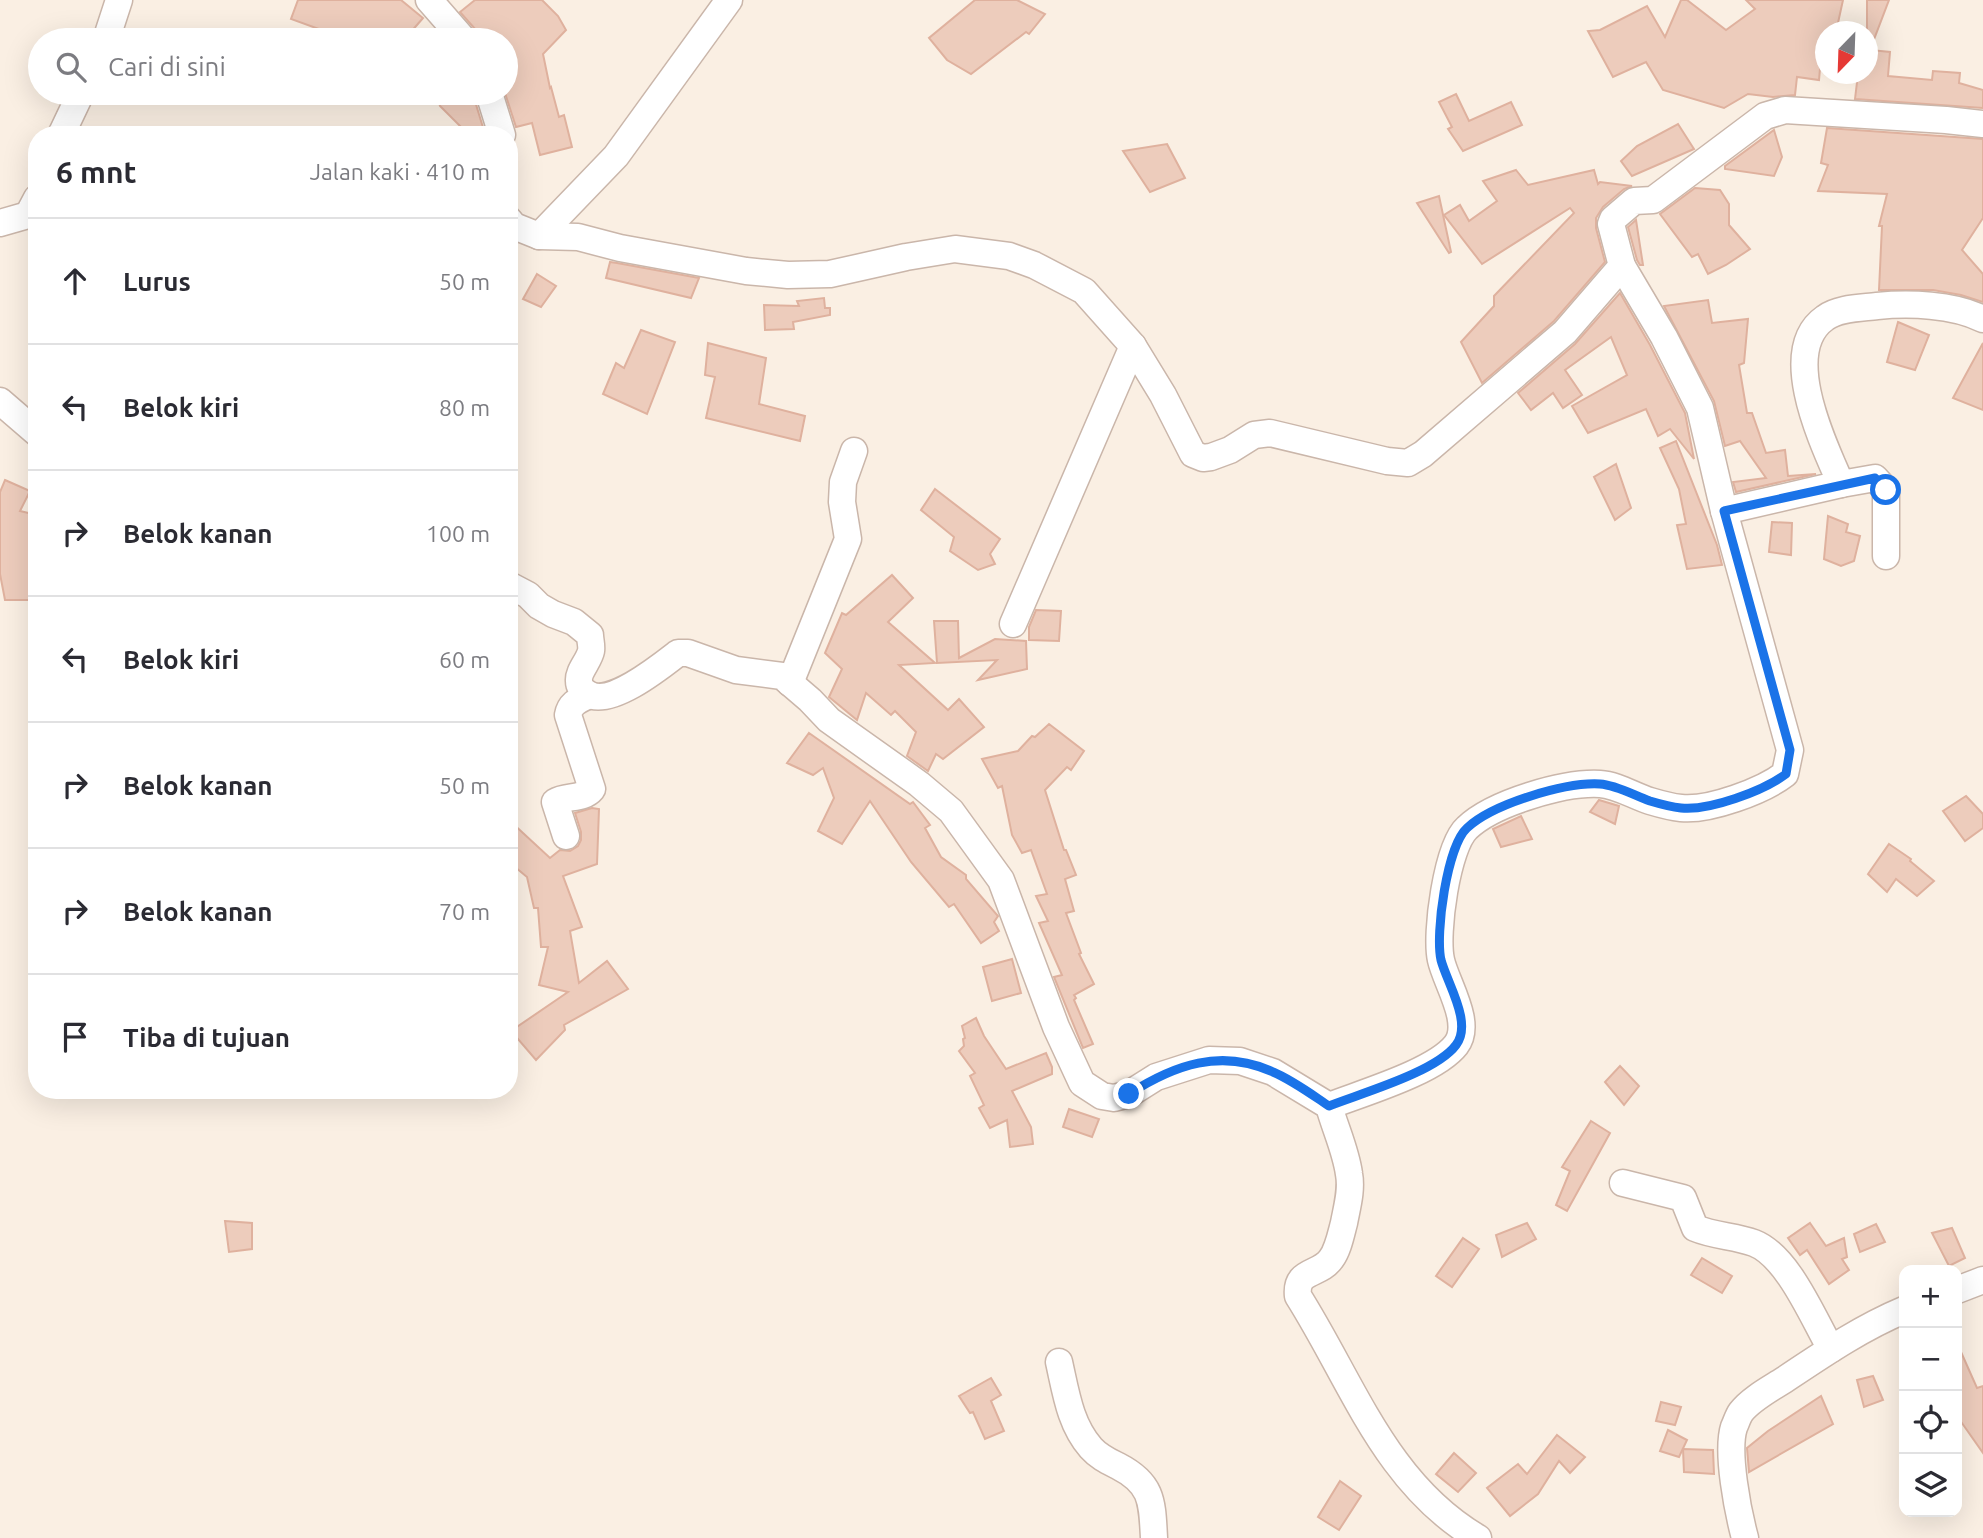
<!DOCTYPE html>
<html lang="id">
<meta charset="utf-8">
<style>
body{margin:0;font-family:Ubuntu,sans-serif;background:#f7f7f7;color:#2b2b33}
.controls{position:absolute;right:21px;bottom:21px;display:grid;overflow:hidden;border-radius:14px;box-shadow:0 7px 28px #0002}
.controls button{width:63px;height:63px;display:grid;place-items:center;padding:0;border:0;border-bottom:2px solid #e1e1e2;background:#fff;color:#2b2b33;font:35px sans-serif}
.compass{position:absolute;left:1815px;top:21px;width:63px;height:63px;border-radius:50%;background:#fff;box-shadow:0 7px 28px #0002;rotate:203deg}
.stop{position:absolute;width:21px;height:21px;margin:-16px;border:5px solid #1a73e8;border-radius:50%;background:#fff}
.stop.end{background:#1a73e8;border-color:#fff;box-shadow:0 2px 7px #0008}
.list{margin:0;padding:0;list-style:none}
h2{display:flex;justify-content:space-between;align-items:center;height:91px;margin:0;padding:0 28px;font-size:30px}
h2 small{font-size:23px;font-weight:400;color:#7c7c81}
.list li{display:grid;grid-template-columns:46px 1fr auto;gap:21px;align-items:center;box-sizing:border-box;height:126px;padding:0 28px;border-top:2px solid #e1e1e2}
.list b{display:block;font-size:26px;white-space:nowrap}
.list em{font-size:23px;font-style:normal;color:#7c7c81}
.icon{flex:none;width:38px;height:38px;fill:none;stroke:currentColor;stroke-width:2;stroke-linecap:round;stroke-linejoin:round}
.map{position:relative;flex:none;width:1983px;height:1538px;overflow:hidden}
.search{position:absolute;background:#fff;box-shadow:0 7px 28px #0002;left:28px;top:28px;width:490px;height:77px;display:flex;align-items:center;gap:18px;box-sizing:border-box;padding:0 24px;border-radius:38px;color:#7c7c81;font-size:26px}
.panel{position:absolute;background:#fff;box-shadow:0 7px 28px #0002;left:28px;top:126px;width:490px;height:973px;border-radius:28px}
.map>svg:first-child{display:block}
.building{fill:#edccbc;stroke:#dfb19e;stroke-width:2}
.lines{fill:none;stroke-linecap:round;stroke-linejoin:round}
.street-casing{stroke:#cab6aa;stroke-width:29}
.street{stroke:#fff;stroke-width:26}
.route{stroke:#1a73e8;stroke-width:9}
</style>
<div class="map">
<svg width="1983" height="1538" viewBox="0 0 1983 1538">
<rect width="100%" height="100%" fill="#faefe3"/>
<g class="building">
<polygon points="298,0 401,0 423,18 404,40 397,40 385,30 377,40 344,40 338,36 291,19"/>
<polygon points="475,0 542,0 558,16 566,30 543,54 550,88 551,87 559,117 564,115 572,147 540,155 532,123 516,127 505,93 506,40 479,40 476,30 460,12"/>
<polygon points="975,0 1017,0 1045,14 1029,34 1026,32 971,74 947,60 929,38"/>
<polygon points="1681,0 1687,0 1726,30 1755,9 1746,0 1843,0 1836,32 1825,32 1825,34 1823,34 1819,80 1797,77 1795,95 1773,97 1748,94 1724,108 1663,90 1646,62 1613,77 1588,31 1600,30 1647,6 1665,37"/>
<polygon points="1867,0 1889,0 1870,50 1890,52 1888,76 1932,80 1933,71 1960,73 1959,83 1983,90 1983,108 1855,99 1858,74 1867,74"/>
<polygon points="436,93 467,93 470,99 474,98 485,134 469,135 440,106"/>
<polygon points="1456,94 1469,121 1511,102 1522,125 1463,151 1448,129 1452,127 1439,102"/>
<polygon points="1678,124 1694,149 1632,176 1621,161 1637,146"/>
<polygon points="1827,128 1983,139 1983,218 1962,250 1983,274 1983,302 1961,295 1933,290 1879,290 1882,226 1879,226 1887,194 1818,191 1828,165 1821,163"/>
<polygon points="1774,130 1782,157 1774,176 1725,169 1725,166"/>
<polygon points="1167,144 1185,178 1150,192 1123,151"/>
<polygon points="1516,170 1528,185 1594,170 1598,184 1600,182 1632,186 1624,189 1603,207 1596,218 1596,228 1605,262 1554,321 1482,383 1461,342 1494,306 1494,296 1574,213 1570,208 1482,264 1444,215 1460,205 1469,221 1497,201 1483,181"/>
<polygon points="1695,188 1720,190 1729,204 1729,225 1750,249 1726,265 1708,274 1698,254 1692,257 1660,214"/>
<polygon points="1439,196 1451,252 1449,253 1417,203"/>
<polygon points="1636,220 1643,265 1640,265 1637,260 1628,227"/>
<polygon points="610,262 617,263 699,278 691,298 606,278"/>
<polygon points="537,274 556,286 541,307 523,299"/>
<polygon points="1620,293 1650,345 1685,413 1694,459 1670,429 1658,436 1646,409 1588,433 1572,406 1627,375 1611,337 1565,370 1582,395 1563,408 1553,393 1531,410 1518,393 1575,344"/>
<polygon points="824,298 825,308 830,308 830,315 793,322 794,329 765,330 764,305 799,306 797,301"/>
<polygon points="1708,300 1712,323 1748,319 1744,363 1739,365 1747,413 1752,413 1766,453 1785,450 1788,476 1816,474 1736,492 1733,482 1766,478 1740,441 1725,446 1714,401 1664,306"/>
<polygon points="1898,322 1929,335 1915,370 1887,362"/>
<polygon points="641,330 675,342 647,414 603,394 616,363 624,368"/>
<polygon points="708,343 766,358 759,404 805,416 800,441 706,418 715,377 705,375"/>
<polygon points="1983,343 1983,410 1953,398"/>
<polygon points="1676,441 1717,545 1722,565 1687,569 1677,525 1686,524 1679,489 1660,448"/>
<polygon points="1616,464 1631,508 1615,520 1594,477"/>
<polygon points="5,480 30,491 20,511 37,515 37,600 5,600 0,574 0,492"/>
<polygon points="935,489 1000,539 990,554 995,564 978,570 950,551 954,537 921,510"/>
<polygon points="1828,516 1848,524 1846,532 1860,536 1854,561 1841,566 1824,559"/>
<polygon points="1772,522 1792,523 1791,555 1769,552"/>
<polygon points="892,575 913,598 888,622 935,663 899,665 948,710 959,699 984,727 943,759 936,754 928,771 907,756 916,732 895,711 891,715 866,693 857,720 829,697 842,669 825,653 842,613 846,615"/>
<polygon points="1036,610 1061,611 1059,641 1029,640 1029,627"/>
<polygon points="934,621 958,621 959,658 995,639 1026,641 1027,669 978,680 997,660 937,663"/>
<polygon points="1049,724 1084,751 1071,770 1067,767 1045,790 1064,850 1066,850 1076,875 1065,879 1074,911 1066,913 1081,953 1079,954 1094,984 1074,995 1076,998 1074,1000 1093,1044 1083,1048 1054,977 1062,975 1039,923 1048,921 1036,896 1047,894 1031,850 1022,853 1012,835 1002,786 998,788 982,759 1018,751 1032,736 1035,737"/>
<polygon points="809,733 910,804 913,802 930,825 925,828 941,857 966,875 966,879 998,916 994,922 999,931 981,943 954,904 949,907 911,862 870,801 842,844 818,831 834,798 823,768 813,775 787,763"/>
<polygon points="1966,796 1983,814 1983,828 1965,841 1943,811"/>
<polygon points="1599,800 1619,806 1615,824 1590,812"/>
<polygon points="592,808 599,809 597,864 563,876 582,927 570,931 579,983 607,961 628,989 564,1025 565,1030 536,1060 511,1031 568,992 539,985 548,947 541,947 538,908 534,908 527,877 509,862 509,820 550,858 560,850 570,851 578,846 581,840 581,832 575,813"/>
<polygon points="1521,816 1532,839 1501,847 1493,829"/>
<polygon points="1889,844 1911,859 1910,861 1934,881 1917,896 1896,879 1887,892 1868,874"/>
<polygon points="1012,959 1021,993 992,1001 983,967"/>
<polygon points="976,1018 984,1036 1006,1069 1046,1053 1052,1067 1052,1074 1012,1091 1031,1127 1033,1144 1010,1147 1007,1120 990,1128 979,1108 984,1105 970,1076 975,1073 959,1051 964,1046 963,1039 965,1038 962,1026"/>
<polygon points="1620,1066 1639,1086 1624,1105 1605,1082"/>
<polygon points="1069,1109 1099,1119 1092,1137 1063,1127"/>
<polygon points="1591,1121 1610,1133 1567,1211 1556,1205 1570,1171 1562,1167"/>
<polygon points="225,1221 252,1223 252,1249 229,1252"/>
<polygon points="1527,1223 1536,1239 1502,1257 1496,1235"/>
<polygon points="1810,1223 1826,1246 1844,1238 1847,1257 1842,1259 1849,1270 1829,1284 1807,1250 1800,1255 1788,1238"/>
<polygon points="1876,1224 1885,1242 1860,1252 1854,1234"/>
<polygon points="1952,1228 1965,1258 1949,1266 1932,1233"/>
<polygon points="1463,1238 1479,1249 1452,1287 1436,1276"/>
<polygon points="1702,1258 1732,1276 1722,1293 1691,1275"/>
<polygon points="1957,1343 1977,1388 1983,1386 1983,1453 1957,1416"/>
<polygon points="1873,1376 1883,1400 1864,1407 1857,1380"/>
<polygon points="991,1378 1001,1395 991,1401 1004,1431 985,1439 973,1412 970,1413 959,1396"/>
<polygon points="1821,1396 1833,1424 1749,1472 1747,1448 1768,1431"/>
<polygon points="1661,1402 1681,1407 1675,1425 1656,1421"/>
<polygon points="1668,1430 1687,1440 1679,1457 1660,1451"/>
<polygon points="1557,1435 1585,1457 1570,1473 1559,1461 1538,1494 1510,1516 1487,1488 1518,1464 1527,1474"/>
<polygon points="1683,1449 1713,1450 1714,1474 1684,1472"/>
<polygon points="1454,1453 1476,1473 1458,1492 1436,1474"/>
<polygon points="1340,1481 1361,1496 1339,1530 1318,1517"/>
</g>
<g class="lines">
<g class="street-casing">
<g id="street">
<polyline points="429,0 464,40"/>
<polyline points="106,40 119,0"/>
<polyline points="489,93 502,135"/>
<polyline points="61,135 81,93"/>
<polyline points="509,220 514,226 539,236 578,237 620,248 746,271 788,275 830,274 906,257 955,249 1009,256 1034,265 1084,291 1133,346 1163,395 1193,454 1203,458 1211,457 1230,450 1254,435 1270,433 1387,461 1408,463 1423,454 1565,332 1622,266 1611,224 1613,219 1634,201 1653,200 1765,116 1785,110 1946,120 1983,124"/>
<polyline points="0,223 28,215 37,198"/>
<polyline points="539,236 616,156 729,0"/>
<polyline points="0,401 37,433"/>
<polyline points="1841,484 1875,478 1886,490 1886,556"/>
<path d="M1724 511 1841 484C1824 445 1778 351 1825 318 1838 308 1861 308 1877 306 1909 303 1953 304 1983 319"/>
<path d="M509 585 528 595 539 606 553 614 574 622 590 635C590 640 592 646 591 651 589 661 578 671 579 681 579 687 583 691 588 694 610 707 660 667 678 653H688L736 670 782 676 810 700 829 720 919 784 951 811 1001 880 1056 1027 1082 1083 1102 1096 1114 1098 1129 1094 1156 1077 1209 1060 1240 1061 1273 1072 1329 1106C1335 1128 1346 1151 1349 1174 1352 1190 1347 1207 1344 1223 1341 1234 1338 1250 1331 1259 1319 1276 1295 1269 1298 1296 1353 1383 1385 1483 1478 1538"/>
<polyline points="1013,624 1133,346"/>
<polyline points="790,683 848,539 842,502 843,482 854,451"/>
<path d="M566 836 555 802C566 795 583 800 592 789L568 715C570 703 579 700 589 695"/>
<path d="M1329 1106C1362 1093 1435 1072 1456 1045 1473 1023 1446 983 1441 960 1435 934 1447 846 1467 828 1493 803 1564 782 1600 784 1617 785 1634 796 1650 801 1660 804 1671 807 1681 808 1709 811 1763 791 1785 774L1790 750 1724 511 1700 408 1664 337 1622 266"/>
<path d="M1623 1183 1683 1198 1695 1228C1714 1236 1735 1236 1754 1243 1788 1256 1813 1318 1831 1349"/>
<polyline points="1957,1290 1983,1280"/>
<path d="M1059 1362C1066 1393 1070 1424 1091 1448 1099 1457 1108 1461 1118 1466 1153 1484 1152 1502 1154 1538"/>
<path d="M1745 1538C1738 1512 1726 1452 1734 1427 1736 1423 1738 1416 1741 1412 1751 1399 1770 1389 1784 1380 1823 1354 1861 1328 1904 1310"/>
</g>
</g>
<use href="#street" class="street"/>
</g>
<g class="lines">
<path class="route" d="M1129 1094C1174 1065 1221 1048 1273 1072 1292 1080 1311 1094 1329 1106 1362 1093 1436 1072 1456 1045 1473 1023 1447 983 1441 960 1435 934 1447 846 1467 828 1493 804 1565 782 1600 784 1617 785 1635 796 1650 801 1660 804 1671 807 1681 808 1709 811 1763 791 1786 774L1790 750 1724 511 1875 478 1886 490"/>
</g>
</svg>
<div class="controls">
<button>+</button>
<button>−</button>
<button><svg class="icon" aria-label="locate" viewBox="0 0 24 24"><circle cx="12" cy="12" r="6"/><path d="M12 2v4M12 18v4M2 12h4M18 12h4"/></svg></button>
<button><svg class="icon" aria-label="layers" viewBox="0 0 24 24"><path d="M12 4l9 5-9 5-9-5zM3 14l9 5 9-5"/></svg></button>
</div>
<svg class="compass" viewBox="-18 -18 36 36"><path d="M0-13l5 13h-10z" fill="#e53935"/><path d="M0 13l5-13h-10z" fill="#7c7c81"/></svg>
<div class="stop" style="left:1886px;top:490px"></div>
<div class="stop end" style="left:1129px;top:1094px"></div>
<div class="search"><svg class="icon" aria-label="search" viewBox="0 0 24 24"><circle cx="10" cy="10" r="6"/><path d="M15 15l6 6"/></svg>Cari di sini</div>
<section class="panel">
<h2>6 mnt<small>Jalan kaki · 410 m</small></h2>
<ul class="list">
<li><svg class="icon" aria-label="ahead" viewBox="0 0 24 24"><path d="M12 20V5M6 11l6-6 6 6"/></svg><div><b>Lurus</b></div><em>50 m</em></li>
<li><svg class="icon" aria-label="left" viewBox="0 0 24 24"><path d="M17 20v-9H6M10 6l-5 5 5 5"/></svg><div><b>Belok kiri</b></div><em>80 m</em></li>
<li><svg class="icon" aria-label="right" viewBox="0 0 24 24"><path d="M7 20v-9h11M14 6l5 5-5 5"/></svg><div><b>Belok kanan</b></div><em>100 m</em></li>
<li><svg class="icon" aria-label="left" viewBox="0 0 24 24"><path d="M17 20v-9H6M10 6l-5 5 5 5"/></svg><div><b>Belok kiri</b></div><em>60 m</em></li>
<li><svg class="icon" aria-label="right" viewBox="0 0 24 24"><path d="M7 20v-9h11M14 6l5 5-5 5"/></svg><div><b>Belok kanan</b></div><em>50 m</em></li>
<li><svg class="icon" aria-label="right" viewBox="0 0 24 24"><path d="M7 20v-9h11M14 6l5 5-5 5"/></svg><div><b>Belok kanan</b></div><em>70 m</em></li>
<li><svg class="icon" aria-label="arrive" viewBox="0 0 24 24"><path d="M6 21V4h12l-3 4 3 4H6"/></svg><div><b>Tiba di tujuan</b></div></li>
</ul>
</section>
</div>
